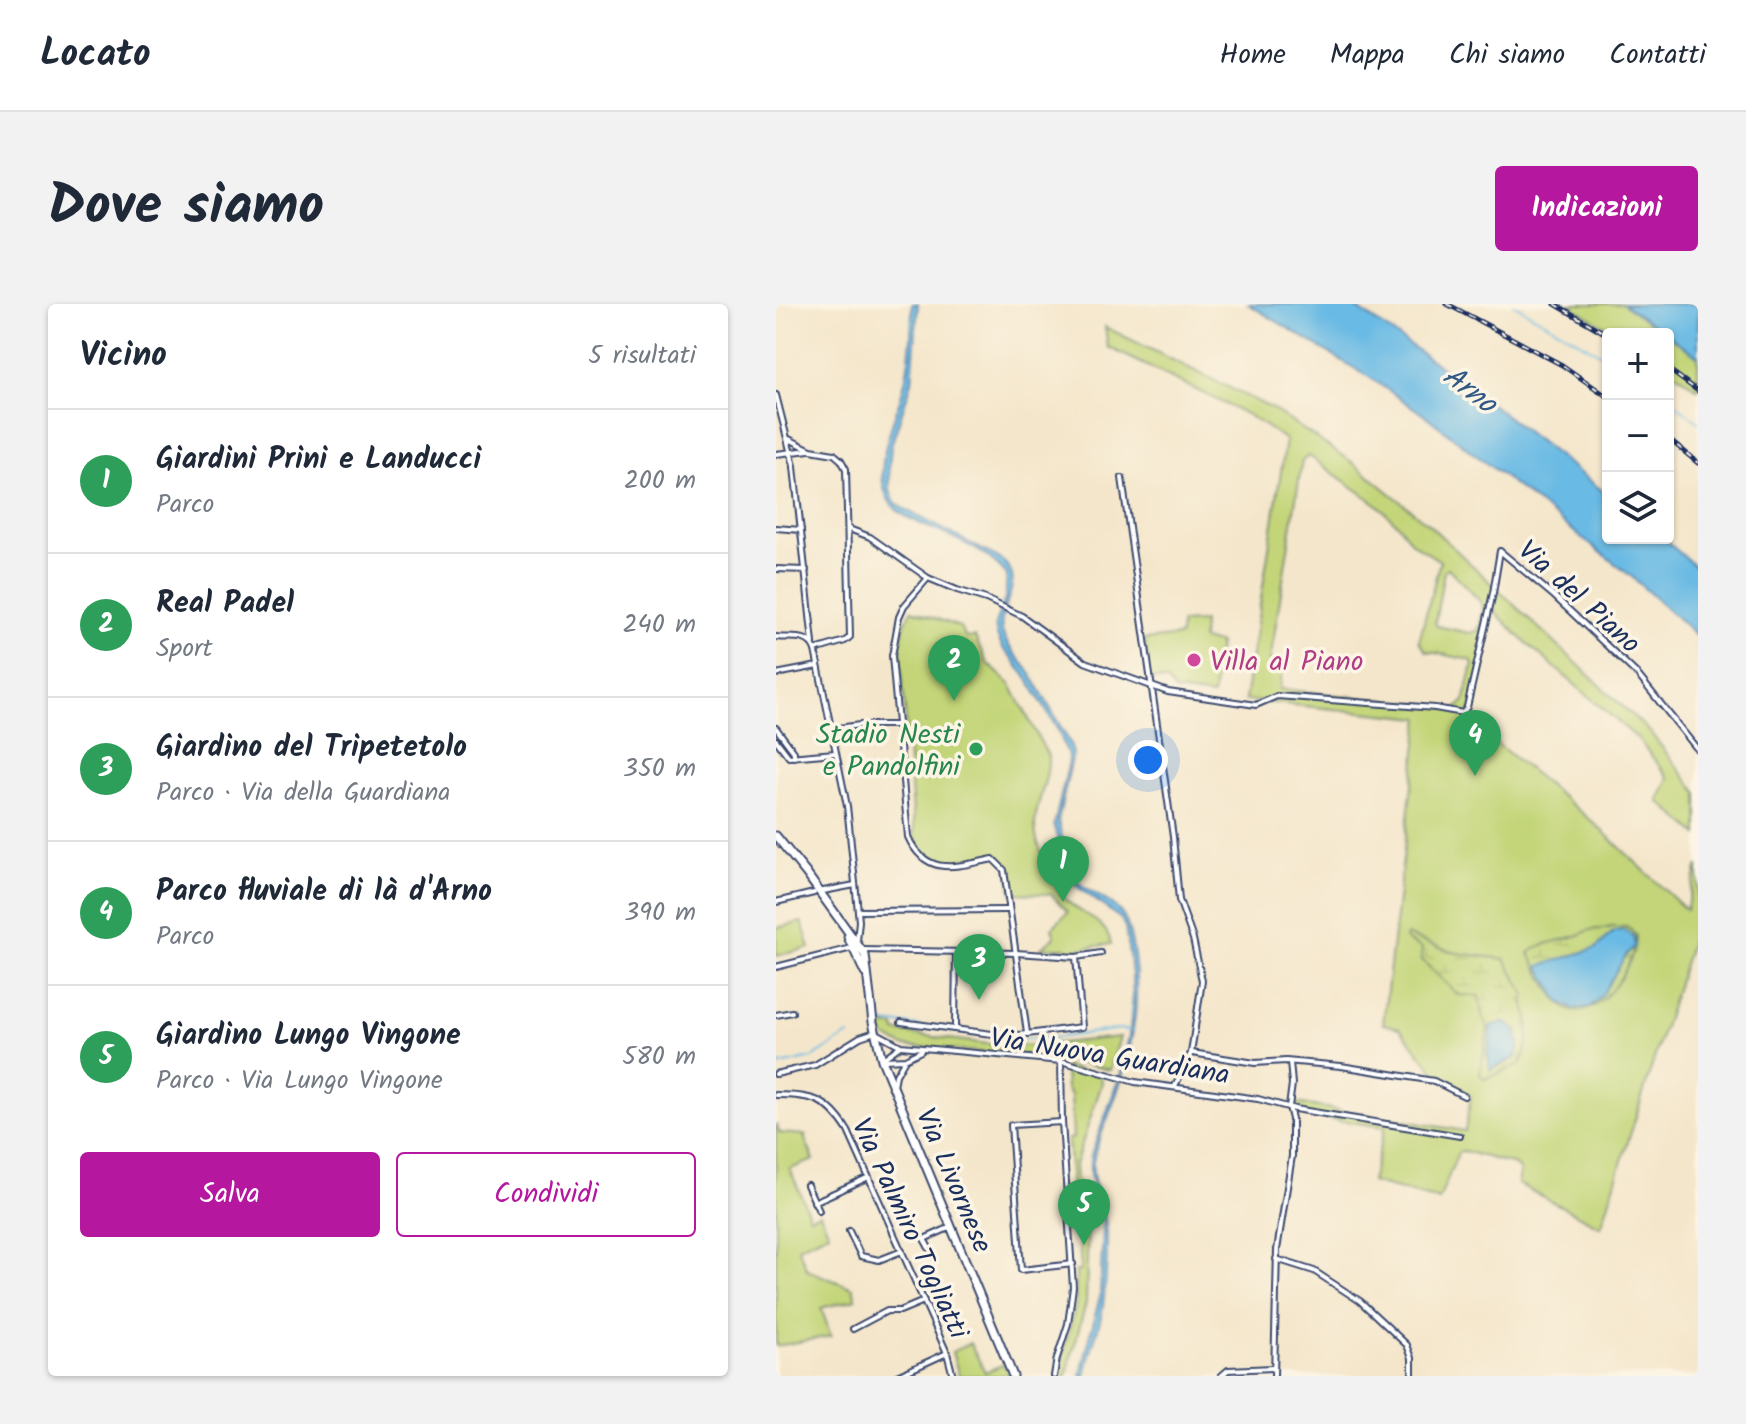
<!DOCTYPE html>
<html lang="it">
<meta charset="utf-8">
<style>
body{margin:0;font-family:Kalam,sans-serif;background:#f2f2f3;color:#1f2937}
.controls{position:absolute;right:24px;top:24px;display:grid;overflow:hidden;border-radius:8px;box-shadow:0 2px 6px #0004}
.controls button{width:72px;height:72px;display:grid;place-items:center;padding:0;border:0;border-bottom:2px solid #e0e1e3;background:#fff;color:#1f2937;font:40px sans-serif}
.you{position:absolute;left:372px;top:456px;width:28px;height:28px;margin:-20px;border:6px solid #fff;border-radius:50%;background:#1a73e8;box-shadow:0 0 0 12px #1a73e833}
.badge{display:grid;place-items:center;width:52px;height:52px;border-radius:50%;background:#b5179e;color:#fff;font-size:26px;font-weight:700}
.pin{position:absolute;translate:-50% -66px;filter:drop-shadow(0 2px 4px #0008)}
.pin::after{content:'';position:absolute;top:42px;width:28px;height:24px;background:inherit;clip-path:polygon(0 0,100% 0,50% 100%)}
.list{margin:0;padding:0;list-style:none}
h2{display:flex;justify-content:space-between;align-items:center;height:104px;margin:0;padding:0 32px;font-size:34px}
h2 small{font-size:26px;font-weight:400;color:#747a83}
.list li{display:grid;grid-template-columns:52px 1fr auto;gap:24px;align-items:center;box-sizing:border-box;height:144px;padding:0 32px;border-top:2px solid #e0e1e3}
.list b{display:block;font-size:30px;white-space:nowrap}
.list p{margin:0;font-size:26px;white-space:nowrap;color:#747a83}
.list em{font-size:26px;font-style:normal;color:#747a83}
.actions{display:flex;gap:16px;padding:24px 32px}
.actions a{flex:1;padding:18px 0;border:2px solid #b5179e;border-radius:8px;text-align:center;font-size:28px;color:#b5179e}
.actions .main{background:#b5179e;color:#fff}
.icon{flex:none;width:44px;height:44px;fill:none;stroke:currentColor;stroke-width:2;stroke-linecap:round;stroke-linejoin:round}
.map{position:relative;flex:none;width:922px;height:1072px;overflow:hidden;border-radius:8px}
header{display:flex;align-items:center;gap:48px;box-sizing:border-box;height:112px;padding:0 40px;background:#fff;border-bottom:2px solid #e0e1e3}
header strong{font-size:38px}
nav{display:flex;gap:44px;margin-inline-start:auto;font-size:28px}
.intro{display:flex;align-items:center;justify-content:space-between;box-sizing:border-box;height:192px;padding:0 48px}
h1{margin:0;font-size:56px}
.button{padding:20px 36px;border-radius:8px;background:#b5179e;color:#fff;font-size:28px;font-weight:700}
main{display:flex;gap:48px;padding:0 48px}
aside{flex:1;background:#fff;border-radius:8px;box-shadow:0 2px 6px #0004}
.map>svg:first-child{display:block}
.green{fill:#c3d578;stroke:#6f826b;stroke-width:2;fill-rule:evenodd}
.wetland{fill:url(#wetland-marsh);stroke:#6f826b;stroke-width:2}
.water{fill:#69bae4;stroke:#4274a1;stroke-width:2}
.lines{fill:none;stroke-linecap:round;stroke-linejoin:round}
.stream{stroke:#69bae4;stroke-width:2}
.street-casing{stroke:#3c4a6e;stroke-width:8}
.primary-casing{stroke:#3c4a6e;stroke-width:11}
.street{stroke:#fff;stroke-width:4}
.primary{stroke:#fff;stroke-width:7}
.rail-casing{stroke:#1b2f5e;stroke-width:5}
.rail{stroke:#fcf5e5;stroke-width:2;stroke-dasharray:6;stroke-linecap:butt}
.hotel-dot{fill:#d1479c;stroke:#fcf5e5;stroke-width:3}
.leisure-dot{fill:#2e9e5b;stroke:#fcf5e5;stroke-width:3}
.labels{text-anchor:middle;stroke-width:7;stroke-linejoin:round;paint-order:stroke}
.street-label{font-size:28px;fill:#1b2f5e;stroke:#fcf5e5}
.hotel-label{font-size:28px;fill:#b23c85;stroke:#fcf5e5;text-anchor:start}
.leisure-label{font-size:28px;fill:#27864d;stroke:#fcf5e5;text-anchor:end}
.water-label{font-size:30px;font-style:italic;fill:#325986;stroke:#fcf5e5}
</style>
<header>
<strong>Locato</strong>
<nav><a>Home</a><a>Mappa</a><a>Chi siamo</a><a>Contatti</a></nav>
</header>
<div class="intro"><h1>Dove siamo</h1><a class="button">Indicazioni</a></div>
<main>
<aside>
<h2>Vicino<small>5 risultati</small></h2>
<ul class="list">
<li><span class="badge" style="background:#2e9e5b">1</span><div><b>Giardini Prini e Landucci</b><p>Parco</p></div><em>200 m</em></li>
<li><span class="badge" style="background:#2e9e5b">2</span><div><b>Real Padel</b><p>Sport</p></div><em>240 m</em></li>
<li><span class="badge" style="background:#2e9e5b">3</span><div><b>Giardino del Tripetetolo</b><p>Parco · Via della Guardiana</p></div><em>350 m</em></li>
<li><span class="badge" style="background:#2e9e5b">4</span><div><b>Parco fluviale di là d'Arno</b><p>Parco</p></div><em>390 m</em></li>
<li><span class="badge" style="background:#2e9e5b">5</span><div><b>Giardino Lungo Vingone</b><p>Parco · Via Lungo Vingone</p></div><em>580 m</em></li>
</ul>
<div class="actions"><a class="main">Salva</a><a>Condividi</a></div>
</aside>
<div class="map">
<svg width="922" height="1072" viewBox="0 0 922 1072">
<defs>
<pattern id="wetland-marsh" width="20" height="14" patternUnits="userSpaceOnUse" patternTransform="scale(2)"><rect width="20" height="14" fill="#c3d578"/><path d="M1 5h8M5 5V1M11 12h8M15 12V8" fill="none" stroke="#a7b76a"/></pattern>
</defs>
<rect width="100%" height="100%" fill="#fcf5e5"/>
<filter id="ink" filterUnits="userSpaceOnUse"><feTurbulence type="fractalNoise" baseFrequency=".0125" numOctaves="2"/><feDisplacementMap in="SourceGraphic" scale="16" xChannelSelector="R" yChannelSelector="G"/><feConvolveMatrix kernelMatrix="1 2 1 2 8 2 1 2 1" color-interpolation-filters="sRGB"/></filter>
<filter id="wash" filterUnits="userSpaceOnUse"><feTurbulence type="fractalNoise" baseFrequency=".006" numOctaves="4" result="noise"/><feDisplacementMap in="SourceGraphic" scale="32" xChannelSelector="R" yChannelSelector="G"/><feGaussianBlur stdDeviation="1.8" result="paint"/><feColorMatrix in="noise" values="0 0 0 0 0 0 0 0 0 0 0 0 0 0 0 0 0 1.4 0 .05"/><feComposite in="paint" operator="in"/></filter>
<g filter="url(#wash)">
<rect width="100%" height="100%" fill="#f4e6ca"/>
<g class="green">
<polygon points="792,0 847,0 890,30 842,30"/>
<path d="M329 23 495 104 576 158 651 219 873 427 922 489V531L883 497 893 474 861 434 747 336 718 307 692 416 817 518 910 606 922 561V616L825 923 742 880 744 866 739 861 688 847 682 849 663 896 595 878 609 823 518 810 519 799 689 827 695 792 662 772 624 724 607 720 644 414 469 396 510 136 472 111 332 43ZM533 152 602 201 624 223 636 239 664 257 643 337 650 347 695 356 697 361 688 398 679 406 658 401 504 385 507 363 494 357 526 157ZM672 264 705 298 707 307 702 327 693 329 661 322 659 319 668 267Z"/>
<polygon points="892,31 922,52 922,85 892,64"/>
<path d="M136 306 184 323 190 334 199 333 211 359 235 381 272 452C274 481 251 510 262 539 267 554 275 579 288 594 303 611 331 615 335 640L301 645V649L291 650 290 644H265L279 633 276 624 292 608 275 590 236 589 232 560 222 551 168 559 146 545 139 533 124 342 129 319Z"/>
<polygon points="427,318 426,336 443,339 437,392 399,387 391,377 373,375 369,336 404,332 405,319"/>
<polygon points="26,618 34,644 0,652 0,624"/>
<polygon points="101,722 119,723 120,728 227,742 265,741 344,733 334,766 280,754 128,742 111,734"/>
<polygon points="289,762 325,772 326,779 299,861 300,875 312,916 310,999 290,1072 282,1072 300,1000 300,967 305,967 301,902 297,903 292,835 297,834 295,791 290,784"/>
<polygon points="0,820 4,829 30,831 28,833 38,856 14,865 34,913 44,909 53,929 22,943 31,966 77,984 80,995 45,1004 55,1032 0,1042"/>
<polygon points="194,1039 209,1068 228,1060 233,1072 183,1072 176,1048"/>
</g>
<g class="wetland">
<path d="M835 623H852L860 632C861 656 826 713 797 707 780 704 762 664 753 649 765 638 787 637 803 631 807 630 811 626 815 626 823 624 827 627 835 623Z"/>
<path d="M630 631 680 649 729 655 750 691 747 697C756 719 755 739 744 761L708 775 704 770 712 724 706 711 703 692 682 691 645 655 646 644 629 635Z"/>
</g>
<g class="water">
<path d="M136 0H142L136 77 115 142 113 163 114 187 118 197 128 205 221 253C256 275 220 301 226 327 231 346 248 357 257 374 270 395 281 418 294 439L297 450 282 517 294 565C303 592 344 592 352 623 369 684 358 742 337 800 331 818 320 839 317 858 314 881 330 905 331 929 331 953 330 984 326 1007 322 1029 313 1050 309 1072H305L306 1066 324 992 327 926 325 909 314 871V854L346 766 354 727 357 692 356 670 349 623 345 615 295 578 288 562 278 521 292 462V451L283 428 250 372 226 343 221 331 219 320 229 295 231 271C209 242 163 230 131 213 80 186 123 113 130 73 135 49 136 25 136 0Z"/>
<polygon points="472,0 575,0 687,78 832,191 832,234 887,234 922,265 922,333 855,272 651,113 593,73"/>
<polygon points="847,0 922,0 922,52"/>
<polygon points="848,626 857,632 859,642 850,651 826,691 814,703 798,705 784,698 763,662 820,644 838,627"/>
<polygon points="728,718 741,727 743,742 739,754 714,766 712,751 715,722"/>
</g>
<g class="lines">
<g class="stream">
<polyline points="737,0 832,54"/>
<polyline points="892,94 922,118"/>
<polyline points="102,720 127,720 235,735 278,734 343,725 355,727"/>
<polyline points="0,762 36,754 73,731"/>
</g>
</g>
</g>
<g filter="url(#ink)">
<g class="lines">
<g class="street-casing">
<g id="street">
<polyline points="0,91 18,162"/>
<polyline points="13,135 35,146 58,150 65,156 70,165 74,333 69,337 39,346"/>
<polyline points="0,150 33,146"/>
<polyline points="18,163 37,339"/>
<polyline points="346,174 397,533 403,596 417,635 426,677 415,749 399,782"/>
<polyline points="0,224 25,226"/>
<polyline points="73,225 94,233 152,274 181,286 210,295 246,312 309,358 392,388 480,401 501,392 659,404 687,409 691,403 717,289 724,247 778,292 861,370 922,446"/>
<polyline points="0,265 30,266"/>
<path d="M152 274 128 302 123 313 116 352 132 533C151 574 181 562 217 555L228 566 251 729"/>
<path d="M0 333C14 335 33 329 39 346L71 502 83 617 81 637"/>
<polyline points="0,370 42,362"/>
<polyline points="0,424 18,448 18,453"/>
<polyline points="55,425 84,421 121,421"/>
<polyline points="0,436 13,453 59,449"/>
<polyline points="42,588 79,581"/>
<polyline points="0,598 38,589"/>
<polyline points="82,607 233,606"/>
<polyline points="87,646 240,649 300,653 306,723 243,731 216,730 125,718"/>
<polyline points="300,653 325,649"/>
<polyline points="0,663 76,644"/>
<polyline points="0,711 16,708"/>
<polyline points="179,724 180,648"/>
<polyline points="416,749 479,759 510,757 565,762 658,777 688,792"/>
<polyline points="108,754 123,743"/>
<polyline points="108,756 129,755 145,747"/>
<polyline points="0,770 39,761 84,733 99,728 125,742 285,757 359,778 482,795 519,805 684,832"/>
<polyline points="118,782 120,771 128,757"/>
<path d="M0 791C37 791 52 795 72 827L171 1049 177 1072"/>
<polyline points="286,818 235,821 245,966 297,960"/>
<polyline points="31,881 43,907"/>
<polyline points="38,898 93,873"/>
<polyline points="73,927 85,952 103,956 126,947"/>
<polyline points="153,944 148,935 175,923"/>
<polyline points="500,955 538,967 584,997 631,1041 636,1054 636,1072"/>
<polyline points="77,1025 111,1007 124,1007 148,997"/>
<polyline points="121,1072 171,1049"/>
<polyline points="278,1072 281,1054 292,1020 297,983 286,818 285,757"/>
<polyline points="445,1072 452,1066 497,1064"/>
<polyline points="498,1072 501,946 516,852 516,815 513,803 516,780 514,758"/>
</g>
</g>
<g class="primary-casing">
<g id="primary">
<polyline points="0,532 30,569 89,651 97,718 106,756 237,1072"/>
<polyline points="72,633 89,669"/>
</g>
</g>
<use href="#street" class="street"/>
<use href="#primary" class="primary"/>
<g class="rail-casing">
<g id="rail">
<polyline points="671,0 786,61 832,93"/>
<polyline points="779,0 832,31"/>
<polyline points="892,65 922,87"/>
<polyline points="892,134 922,159"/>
</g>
</g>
<use href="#rail" class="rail"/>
</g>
</g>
<circle class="hotel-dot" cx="418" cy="356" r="8"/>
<circle class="leisure-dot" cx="200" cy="445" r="8"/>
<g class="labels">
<g class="street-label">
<text transform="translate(804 292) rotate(42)" y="10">Via del Piano</text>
<text transform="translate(334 751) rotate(9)" y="10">Via Nuova Guardiana</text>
<text transform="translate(179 876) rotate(67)" y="10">Via Livornese</text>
<text transform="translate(135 924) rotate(65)" y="10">Via Palmiro Togliatti</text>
</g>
<g class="hotel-label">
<text x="434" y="366">Villa al Piano</text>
</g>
<g class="leisure-label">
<text x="184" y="439">Stadio Nesti<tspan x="184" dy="32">e Pandolfini</tspan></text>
</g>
<g class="water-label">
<text transform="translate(694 85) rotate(37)" y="10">Arno</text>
</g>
</g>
</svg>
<div class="controls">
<button>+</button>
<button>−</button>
<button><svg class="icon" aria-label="layers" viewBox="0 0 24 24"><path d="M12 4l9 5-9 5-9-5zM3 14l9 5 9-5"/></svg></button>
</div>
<div class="you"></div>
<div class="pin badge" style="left:287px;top:598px;background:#2e9e5b">1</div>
<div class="pin badge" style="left:178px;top:397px;background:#2e9e5b">2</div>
<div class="pin badge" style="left:203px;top:696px;background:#2e9e5b">3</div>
<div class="pin badge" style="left:699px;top:472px;background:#2e9e5b">4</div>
<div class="pin badge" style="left:308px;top:941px;background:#2e9e5b">5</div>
</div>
</main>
